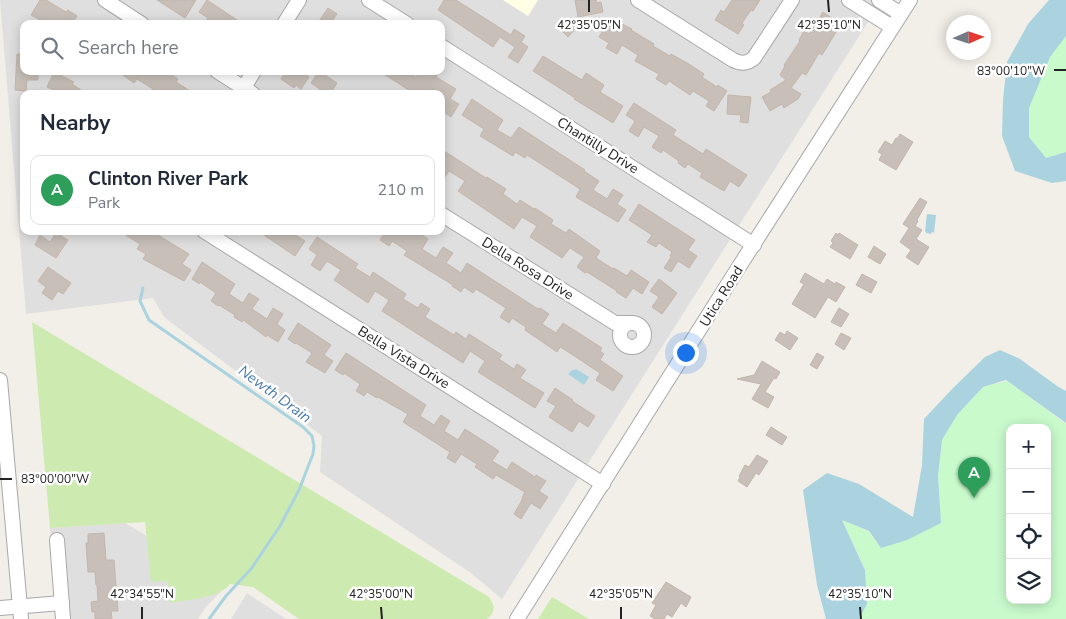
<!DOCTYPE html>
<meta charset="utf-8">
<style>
body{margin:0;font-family:"Nunito Sans",sans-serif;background:#f2f2f3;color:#1f2937}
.controls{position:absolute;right:15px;bottom:15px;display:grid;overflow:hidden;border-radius:10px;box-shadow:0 2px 12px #0003}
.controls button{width:45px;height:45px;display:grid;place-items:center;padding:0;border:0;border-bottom:1px solid #e0e1e3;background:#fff;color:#1f2937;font:25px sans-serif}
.compass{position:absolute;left:946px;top:15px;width:45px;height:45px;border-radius:50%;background:#fff;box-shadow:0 2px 12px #0003;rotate:87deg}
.you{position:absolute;left:685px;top:352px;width:18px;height:18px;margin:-12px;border:4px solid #fff;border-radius:50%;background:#1a73e8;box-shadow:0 0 0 8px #1a73e833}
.badge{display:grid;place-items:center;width:32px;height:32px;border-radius:50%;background:#ea580c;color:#fff;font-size:16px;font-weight:700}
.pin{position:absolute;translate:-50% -41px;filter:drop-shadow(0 1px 2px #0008)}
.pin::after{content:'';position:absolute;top:26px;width:18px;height:15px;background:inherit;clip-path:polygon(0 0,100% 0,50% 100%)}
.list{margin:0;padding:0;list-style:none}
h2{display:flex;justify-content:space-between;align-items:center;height:65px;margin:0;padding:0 20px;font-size:21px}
h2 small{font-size:16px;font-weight:400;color:#747a83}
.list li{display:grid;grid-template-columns:32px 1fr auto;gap:15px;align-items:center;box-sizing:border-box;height:70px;margin:0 10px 10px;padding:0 10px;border:1px solid #e0e1e3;border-radius:10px}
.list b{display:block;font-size:19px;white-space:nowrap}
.list p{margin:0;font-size:16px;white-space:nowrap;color:#747a83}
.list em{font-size:16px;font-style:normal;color:#747a83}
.icon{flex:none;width:28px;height:28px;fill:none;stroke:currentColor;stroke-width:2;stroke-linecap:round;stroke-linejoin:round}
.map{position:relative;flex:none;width:1066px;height:619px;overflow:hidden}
.search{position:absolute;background:#fff;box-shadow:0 2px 12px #0003;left:20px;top:20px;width:425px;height:55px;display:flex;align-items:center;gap:12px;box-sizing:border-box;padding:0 18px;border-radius:10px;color:#747a83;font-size:19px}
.panel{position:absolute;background:#fff;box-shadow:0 2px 12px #0003;left:20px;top:90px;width:425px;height:145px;border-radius:10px}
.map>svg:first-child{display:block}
.residential{fill:#e0dfdf;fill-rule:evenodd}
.education{fill:#ffffe5}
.grass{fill:#cdebb0}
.park{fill:#c8facc;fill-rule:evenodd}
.water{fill:#aad3df}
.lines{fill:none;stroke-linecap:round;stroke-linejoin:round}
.stream{stroke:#aad3df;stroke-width:3}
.building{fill:#c7bfb8;stroke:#c4b6ab}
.minor-casing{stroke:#a9a9a9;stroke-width:16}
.minor{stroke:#fff;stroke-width:14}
.ticks{fill:none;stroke:#222;stroke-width:2}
.labels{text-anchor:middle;stroke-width:5;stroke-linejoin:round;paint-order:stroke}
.street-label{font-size:14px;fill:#222;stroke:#fff}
.water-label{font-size:15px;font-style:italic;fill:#4a7aab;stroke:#fff}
.ticks-label{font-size:12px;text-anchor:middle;fill:#222;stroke:#fff;stroke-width:5;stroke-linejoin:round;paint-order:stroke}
</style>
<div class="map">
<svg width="1066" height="619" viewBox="0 0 1066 619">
<rect width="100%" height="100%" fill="#f2efe9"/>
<g class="residential">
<path d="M0 0H882L502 599 471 573 320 472 322 436 164 317 153 298 26 314ZM24 24H441V71H24ZM24 94H441V231H24Z"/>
<polygon points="125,523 228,584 205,608 198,619 57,619 50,528"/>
<polygon points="247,593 286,619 231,619"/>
</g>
<polygon class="education" points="503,0 538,0 528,16"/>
<g class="grass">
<path d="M32 322 489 597C495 607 496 611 487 619H299L253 587 230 584C220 598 187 600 170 603L168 581 151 582 145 522 50 528Z"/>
<polygon points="552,597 589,619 538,619"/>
</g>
<g class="park">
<polygon points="1066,36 1066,152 1046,158 1029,138 1029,107 1049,57"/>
<path d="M1007 381 1066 424V619H859L867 604 865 569 842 520 868 531 881 548 940 522 938 476 942 440 957 415 983 387ZM1010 428H1047V600H1010Z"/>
</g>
<g class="water">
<polygon points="1049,0 1066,0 1066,36 1050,57 1029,108 1029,137 1046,158 1066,152 1066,181 1052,183 1015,171 1002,136 1003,100 1007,62 1028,24"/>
<polygon points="927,214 936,215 934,233 932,232 931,234 926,233 926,232 925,231"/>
<polygon points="1000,350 1020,359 1057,386 1066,391 1066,423 1006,380 983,387 957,415 942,440 938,476 941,523 907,540 881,548 869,531 842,520 865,570 867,604 859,619 826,619 817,585 803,490 827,473 859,484 913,517 922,465 924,419 953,388 985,357"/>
<polygon points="576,369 589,377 584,385 568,374 571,371"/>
</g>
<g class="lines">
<polyline class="stream" points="143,288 140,301 149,320 303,427 312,436 314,446 313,454 299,490 280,526 251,569 226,596 209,619"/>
</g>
<g class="building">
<polygon points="40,0 46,0 66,12 68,10 77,16 72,24 48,24 31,15"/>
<polygon points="157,0 196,0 185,18"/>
<polygon points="207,0 243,24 204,24 208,18 199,12"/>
<polygon points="444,0 456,0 511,35 514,29 525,36 521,42 528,47 518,63 508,57 515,47 500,37 493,47 438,10"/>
<polygon points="575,0 596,0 597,3 601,2 603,12 578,17"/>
<polygon points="732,0 760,0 753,11 751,10 742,23 744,25 738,34 715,20 721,10 724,12"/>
<polygon points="328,8 337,14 330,24 317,24"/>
<polygon points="823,12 841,24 822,55 819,53 806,75 802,73 791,88 801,94 798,99 784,108 782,104 770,111 762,97 771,92 770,90 786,80 780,75 785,66 784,65 800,41 799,40 804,31 809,34"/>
<polygon points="568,20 576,28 568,37 560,29"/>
<polygon points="609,21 614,24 615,22 621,25 622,24 632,29 631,30 654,44 653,46 670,56 671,54 689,64 704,74 702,77 717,87 718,85 727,91 714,111 706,106 709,101 693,91 690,95 669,81 666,85 656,79 659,74 635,61 638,55 622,45 617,54 606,48 609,43 599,37"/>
<polygon points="17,54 24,54 24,71 38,71 38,80 27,80 26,91 15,90"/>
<polygon points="543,56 582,80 586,73 604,85 600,92 623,106 613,123 574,99 575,98 533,71"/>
<polygon points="117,71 166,71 178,79 176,82 195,94 149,94 153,89 137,79 134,83"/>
<polygon points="286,71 301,71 309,77 301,89 296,85 294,88 281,79"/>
<polygon points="319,71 337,83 330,94 317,94 320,89 311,83"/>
<polygon points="379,71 406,71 416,77 420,71 431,71 437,75 436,77 456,89 450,99 459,104 451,117 442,111 441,113 441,94 415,94"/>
<polygon points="54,72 74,82 72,84 87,94 55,94 56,91 47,87"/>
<polygon points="728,95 751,97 748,123 740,122 741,115 727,114"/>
<polygon points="472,99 503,120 497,130 511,138 519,127 585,170 584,171 599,181 593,190 607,199 613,189 623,195 617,204 626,210 618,222 576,197 580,189 527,155 525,158 515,152 513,156 480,136 484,129 462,115"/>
<polygon points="634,103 676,130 673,135 703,154 706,149 747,175 739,187 730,181 724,191 700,177 702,173 688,164 685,168 678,163 679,161 663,150 661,153 652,147 659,136 644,127 638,137 629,131 635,121 626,115"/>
<polygon points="900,134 913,142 896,170 879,160 882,154 878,152 885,141 892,145 896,138 898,138"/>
<polygon points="441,149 486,178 487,177 506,189 503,194 517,204 520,200 534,209 535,208 553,220 551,224 566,233 569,229 600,251 596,258 613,269 614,268 627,276 631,270 649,282 642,294 633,288 626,298 616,292 617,291 587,272 585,273 577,267 584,257 570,248 562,258 530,237 537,226 522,217 514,229 458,191 465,181 449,171 441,183"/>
<polygon points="920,198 927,202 917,220 918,221 915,226 922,230 916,239 929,247 918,265 906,257 911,250 900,242 909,228 903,224"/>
<polygon points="639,204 695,240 688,250 697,256 689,268 678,261 671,272 664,268 671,257 670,256 672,252 659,243 656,247 647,242 652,235 629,220"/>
<polygon points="119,231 151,231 189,254 182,264 191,270 184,281 143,259 146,254 137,249 140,244"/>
<polygon points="258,231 289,231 305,241 295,256"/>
<polygon points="386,231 410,231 417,236 419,233 428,239 422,249 436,258 443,247 453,253 446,263 461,273 467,263 538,309 540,308 549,314 542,324 556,333 563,323 602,348 600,351 604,354 600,360 623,376 613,391 596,380 600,373 570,353 560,347 557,352 525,330 526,327 512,318 509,323 500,317 506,308 476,289 473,293 464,287 461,292 452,286 453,285 404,255 407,251 392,241 389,246 380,240"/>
<polygon points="56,233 68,240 56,258 35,245 40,235 50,242"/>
<polygon points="836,233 838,235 839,233 858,245 850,259 830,247 833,243 831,241"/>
<polygon points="317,237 358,264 355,268 370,277 373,272 406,294 403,299 418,308 421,303 430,309 425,317 454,335 456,332 466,339 469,334 502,355 499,359 514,369 517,364 526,370 520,378 544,393 535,408 478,372 485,361 470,351 463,363 382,311 389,300 375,291 368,303 334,280 341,270 327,261 320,271 311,265 317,255 309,249"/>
<polygon points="874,246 886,254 880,264 868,257"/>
<polygon points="202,262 235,284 229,294 243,303 249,293 259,299 252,309 267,319 273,308 283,314 277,324 285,330 278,342 267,335 266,337 243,320 242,322 234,317 235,315 219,305 218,306 211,301 216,293 200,282 199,284 192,279"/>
<polygon points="48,267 71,283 63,294 58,291 52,300 42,293 46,287 38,281"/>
<polygon points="805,273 824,284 827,279 835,284 836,282 845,287 836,302 828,297 815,318 792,304 804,284 800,282"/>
<polygon points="862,274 877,282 871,293 856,285"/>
<polygon points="659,279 677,293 662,314 652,307 659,297 650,291"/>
<polygon points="839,308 849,314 841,327 831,322"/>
<polygon points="298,323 331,345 324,355 333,361 325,373 306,362 312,353 296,343 295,344 288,339"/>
<polygon points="787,331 798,338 790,350 775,340 780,332 785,335"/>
<polygon points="841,333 851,338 844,350 835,344"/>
<polygon points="346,353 426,405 420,416 434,425 441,415 450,421 444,431 458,440 465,429 499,451 492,461 507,470 512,462 535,477 536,475 546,481 539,491 548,497 540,509 531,503 521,519 514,514 523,498 522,498 525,492 496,475 493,479 475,467 477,464 461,454 455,463 447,458 450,452 403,422 408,414 378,397 377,398 367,392 364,396 356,391 360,384 344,373 343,375 335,370"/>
<polygon points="817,353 824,357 817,369 810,365"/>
<polygon points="762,361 780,372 776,379 774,378 765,392 774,397 768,408 752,399 761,384 737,379 754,375"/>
<polygon points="555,388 573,400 572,401 595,416 588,427 579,421 572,432 549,417 556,406 547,401"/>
<polygon points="771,427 787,437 782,445 766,435"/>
<polygon points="757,455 768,461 759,475 756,473 747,487 738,481 740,477 739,476 745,465 749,467"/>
<polygon points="104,533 106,560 114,560 118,611 111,611 112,619 95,619 95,612 92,612 91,602 98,601 97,585 96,585 95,572 88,572 86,543 88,543 88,534"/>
<polygon points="666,582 691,597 686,607 681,603 672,617 667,614 664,619 655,619 650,616 656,605 652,603"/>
</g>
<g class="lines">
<g class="minor-casing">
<g id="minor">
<polyline points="105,0 142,24"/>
<polyline points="369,0 407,24"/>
<path d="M638 0 733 60C741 64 747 64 754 58L792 0"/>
<polyline points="849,0 892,27"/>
<polyline points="879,0 901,14"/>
<polyline points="284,24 299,0"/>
<polyline points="441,46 754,245"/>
<polyline points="217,71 253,94"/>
<polyline points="240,94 254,71"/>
<polyline points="441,214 615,323 628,323"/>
<polyline points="204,231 603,484"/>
<circle cx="632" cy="335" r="12"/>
<polyline points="0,380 21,619"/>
<polyline points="57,540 63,619"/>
<polyline points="0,608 62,603"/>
<polyline points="517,619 735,273 910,0"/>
</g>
</g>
<use href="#minor" class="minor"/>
</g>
<path class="ticks" d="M589 0V12M828 0 829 12M1054 70H1066M0 479H12M142 607V619M381 607 382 619M621 607V619M860 607 861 619"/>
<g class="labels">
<g class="street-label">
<text transform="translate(598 145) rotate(32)" y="5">Chantilly Drive</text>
<text transform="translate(528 268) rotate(32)" y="5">Della Rosa Drive</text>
<text transform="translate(721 296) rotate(-58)" y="5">Utica Road</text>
<text transform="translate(404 357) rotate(32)" y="5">Bella Vista Drive</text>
</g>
<g class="water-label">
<text transform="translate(275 394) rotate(36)" y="5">Newth Drain</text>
</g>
</g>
<g class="ticks-label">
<text x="589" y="29">42°35'05"N</text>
<text x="829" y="29">42°35'10"N</text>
<text x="1011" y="75">83°00'10"W</text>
<text x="55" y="483">83°00'00"W</text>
<text x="142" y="598">42°34'55"N</text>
<text x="381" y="598">42°35'00"N</text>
<text x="621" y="598">42°35'05"N</text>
<text x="860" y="598">42°35'10"N</text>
</g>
</svg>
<div class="controls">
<button>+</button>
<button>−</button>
<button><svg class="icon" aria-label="locate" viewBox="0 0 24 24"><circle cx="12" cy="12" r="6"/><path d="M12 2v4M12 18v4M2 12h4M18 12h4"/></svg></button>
<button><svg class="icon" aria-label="layers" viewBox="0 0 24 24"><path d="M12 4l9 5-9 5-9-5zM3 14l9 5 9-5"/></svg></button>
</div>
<svg class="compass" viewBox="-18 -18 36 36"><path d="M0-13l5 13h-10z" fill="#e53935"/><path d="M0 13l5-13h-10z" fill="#747a83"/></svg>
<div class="you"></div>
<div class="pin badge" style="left:974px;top:498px;background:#2e9e5b">A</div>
<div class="search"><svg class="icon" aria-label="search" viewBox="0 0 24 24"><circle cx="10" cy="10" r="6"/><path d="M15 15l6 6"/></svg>Search here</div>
<section class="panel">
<h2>Nearby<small></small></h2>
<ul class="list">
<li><span class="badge" style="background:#2e9e5b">A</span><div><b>Clinton River Park</b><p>Park</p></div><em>210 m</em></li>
</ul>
</section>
</div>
